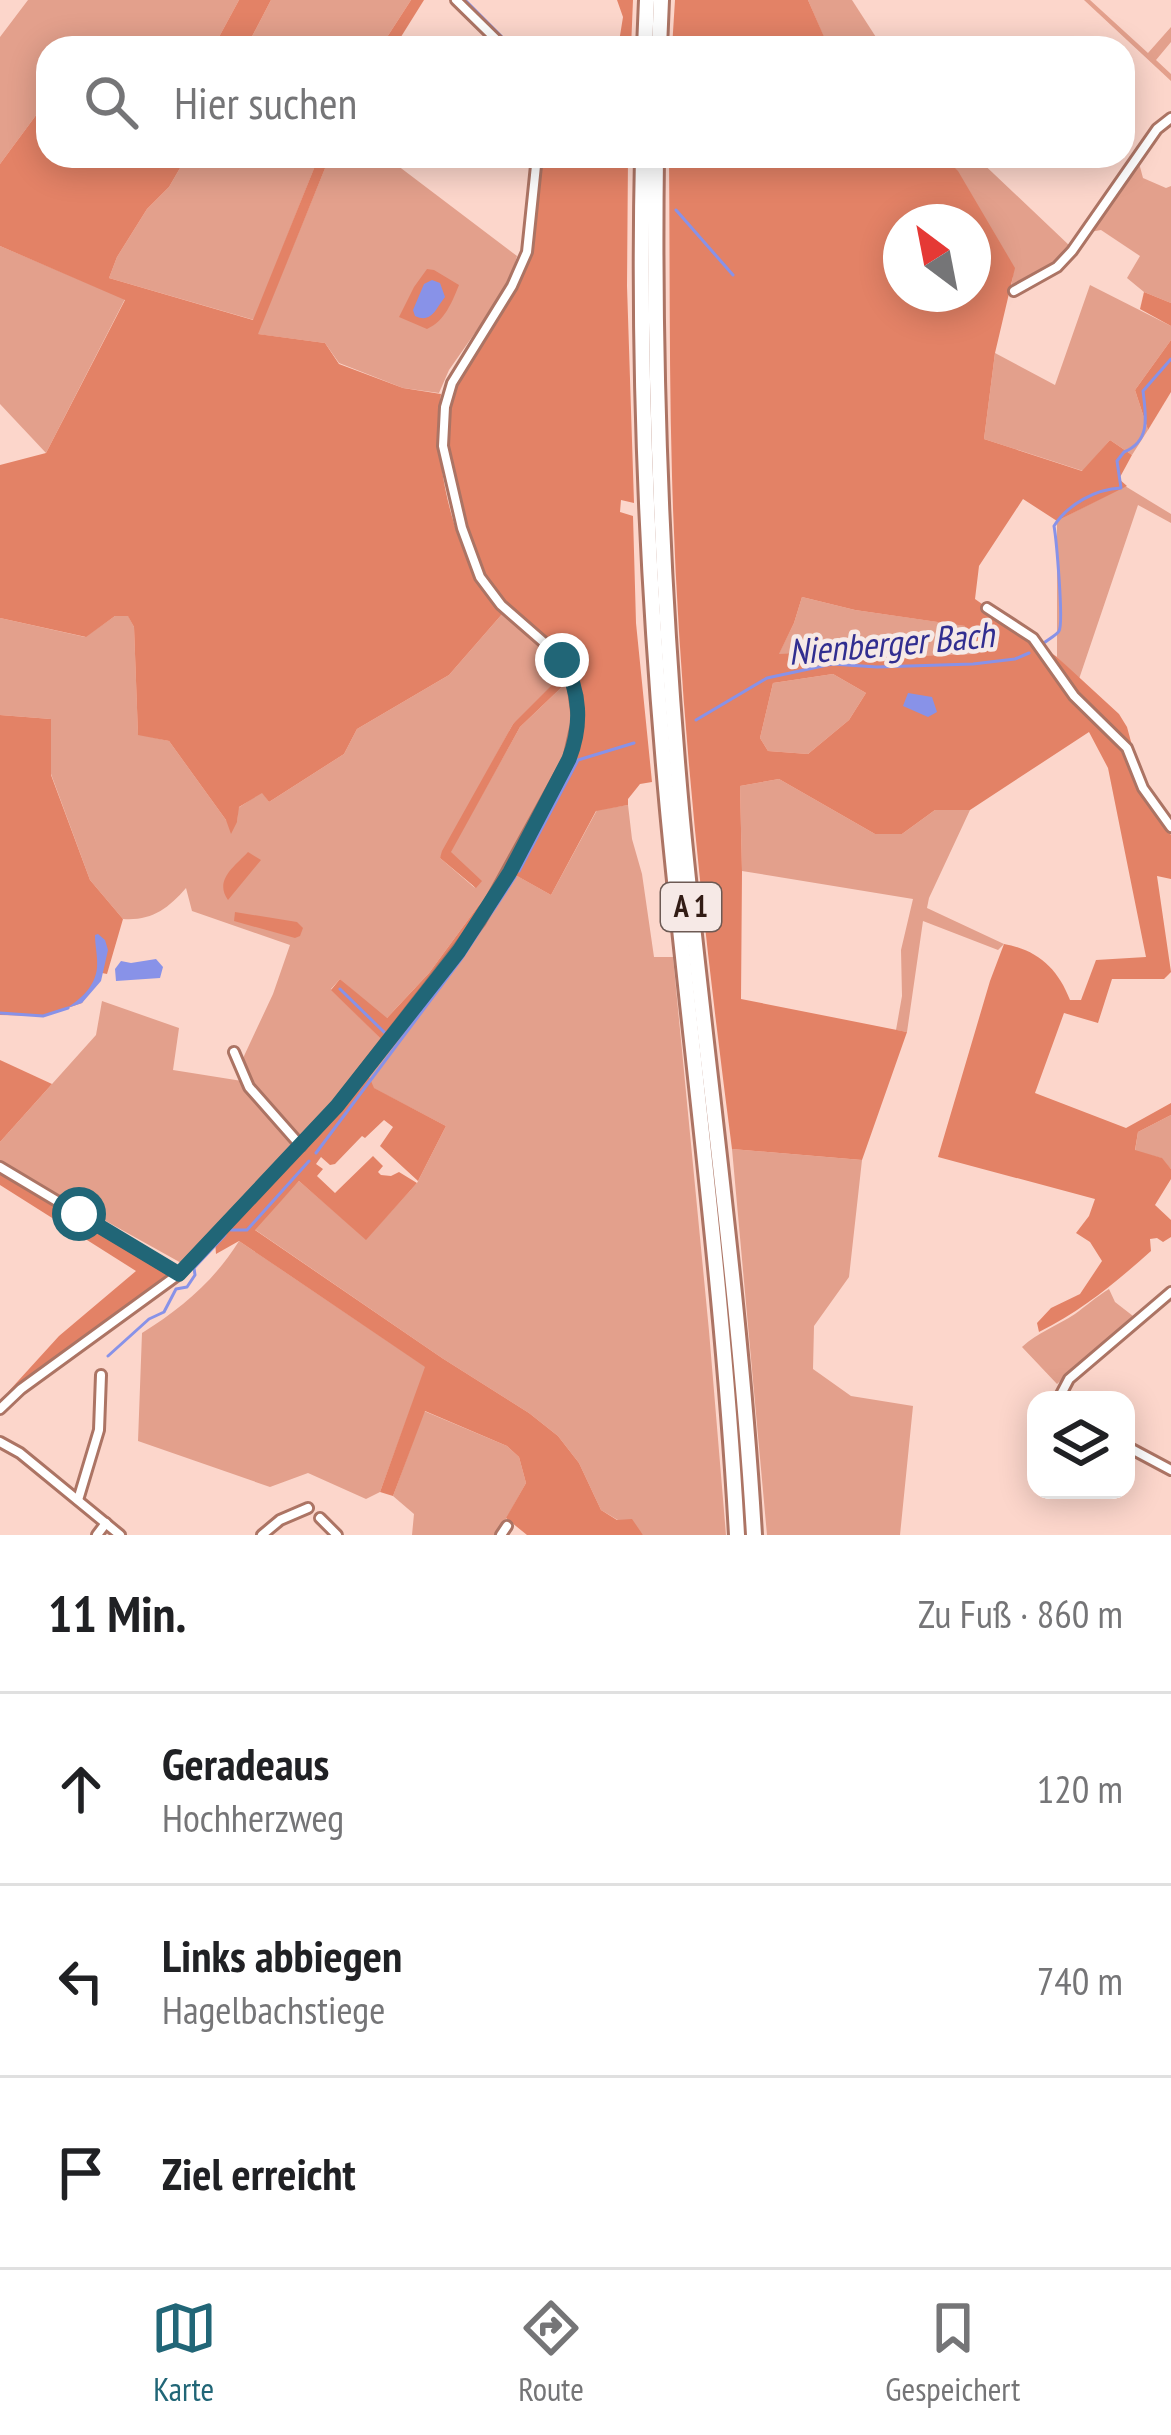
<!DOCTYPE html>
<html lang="de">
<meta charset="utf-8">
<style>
body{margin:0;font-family:"PT Sans Narrow",sans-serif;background:#f2f2f2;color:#202124}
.controls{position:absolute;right:36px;bottom:36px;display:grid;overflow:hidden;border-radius:24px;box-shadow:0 6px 30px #0003}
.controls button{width:108px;height:108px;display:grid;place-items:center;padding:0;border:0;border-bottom:3px solid #e0e0e0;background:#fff;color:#202124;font:60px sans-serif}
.compass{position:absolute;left:883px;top:204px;width:108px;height:108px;border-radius:50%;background:#fff;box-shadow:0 6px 30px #0003;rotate:328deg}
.stop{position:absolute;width:36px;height:36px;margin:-27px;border:9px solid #216677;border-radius:50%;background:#fff}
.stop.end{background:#216677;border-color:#fff;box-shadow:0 3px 12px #0008}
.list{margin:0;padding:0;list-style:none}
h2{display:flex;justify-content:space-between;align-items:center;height:156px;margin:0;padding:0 48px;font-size:51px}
h2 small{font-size:39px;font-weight:400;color:#757577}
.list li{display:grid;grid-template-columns:78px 1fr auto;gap:36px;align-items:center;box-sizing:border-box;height:192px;padding:0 48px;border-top:3px solid #e0e0e0}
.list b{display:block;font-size:45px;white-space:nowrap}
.list p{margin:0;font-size:39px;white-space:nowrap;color:#757577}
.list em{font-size:39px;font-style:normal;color:#757577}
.icon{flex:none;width:66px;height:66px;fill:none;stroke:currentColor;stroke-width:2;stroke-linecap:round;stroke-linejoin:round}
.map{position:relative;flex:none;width:1171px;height:1535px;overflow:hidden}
.search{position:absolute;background:#fff;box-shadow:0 6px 30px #0003;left:36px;right:36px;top:36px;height:132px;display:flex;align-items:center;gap:30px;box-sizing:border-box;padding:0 42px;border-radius:36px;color:#757577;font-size:45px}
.sheet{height:732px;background:#fff}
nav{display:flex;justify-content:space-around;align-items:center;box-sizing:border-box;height:168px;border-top:3px solid #e0e0e0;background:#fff;font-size:33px;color:#757577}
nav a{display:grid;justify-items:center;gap:6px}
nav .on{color:#216677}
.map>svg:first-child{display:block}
.green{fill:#e3a08c;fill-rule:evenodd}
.forest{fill:#e38266;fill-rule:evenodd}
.water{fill:#8892e8}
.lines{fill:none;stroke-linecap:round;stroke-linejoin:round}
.stream{stroke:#8892e8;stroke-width:3}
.street-casing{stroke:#ac7464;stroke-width:14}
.highway-casing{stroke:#ac7464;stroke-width:20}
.street{stroke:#fff;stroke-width:8}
.highway{stroke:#fff;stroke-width:14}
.route{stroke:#216677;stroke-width:15}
.labels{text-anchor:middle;stroke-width:9;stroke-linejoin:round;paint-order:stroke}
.shield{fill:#f6e9e6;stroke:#6d5a54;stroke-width:3}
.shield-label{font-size:30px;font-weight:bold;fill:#321c15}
.water-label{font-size:36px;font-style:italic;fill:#312e90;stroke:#f6e9e6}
</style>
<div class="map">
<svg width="1171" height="1535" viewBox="0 0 1171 1535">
<rect width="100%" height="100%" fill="#fcd6cb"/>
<g class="green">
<polygon points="28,0 239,0 213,48 119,48 96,37 86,48 48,48 48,99 0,164 0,37"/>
<polygon points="271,0 411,0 380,48 246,48"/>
<polygon points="808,0 852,0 883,48 834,48 825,40"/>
<polygon points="1084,0 1090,0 1148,53 1171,27 1171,42 1156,60 1171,74 1171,81"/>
<polygon points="187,156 319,156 254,320 109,278 117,257 147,209 169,187"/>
<polygon points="330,156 385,156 517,256 509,284 449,370 439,393 403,388 339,363 325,343 257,334"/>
<polygon points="943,156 975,156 1071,247 1048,266 1011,288 1014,268"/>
<polygon points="1139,163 1143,178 1166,188 1171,186 1171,303 1144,292 1127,278 1140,256 1101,230 1090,232"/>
<polygon points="0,246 125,299 46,453 0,404"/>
<polygon points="1090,285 1171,326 1171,340 1135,390 1148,430 1132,455 1110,440 1083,471 984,439 995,353 1055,385"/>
<polygon points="1125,486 1171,514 1171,523 1138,505 1079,679 1057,657 1057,521"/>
<polygon points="802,597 855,610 966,626 973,654 876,657 847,651 778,655 794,623"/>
<path d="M503 613 559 663 570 684 576 712 571 749 490 895 479 905 429 973 386 1019 340 979 331 989 383 1041 302 1138 255 1091 244 1070V1056L273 994 290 945 192 911 186 888C168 909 151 921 123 919L90 880 51 774V719L0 715V618L85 637 115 616 128 615 134 627 138 734 169 741 226 820 237 822 238 808 262 792 269 802 344 754 357 729 449 675ZM564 685 520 727 450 852 475 888 440 858 513 724Z"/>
<polygon points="833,674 866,693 849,720 808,754 768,751 760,738 773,683"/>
<polygon points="779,779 875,834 902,834 935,810 970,810 929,898 927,908 1004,944 998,950 923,921 907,1032 896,1030 902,996 901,950 913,899 742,871 740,786"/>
<polygon points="628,805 632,839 642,874 654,957 673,957 709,1331 726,1535 643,1535 601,1510 579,1463 558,1436 529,1413 442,1358 254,1229 299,1181 366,1239 417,1183 446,1126 373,1088 368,1074 473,935 512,873 551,895 597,810"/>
<polygon points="102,1001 179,1028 173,1070 242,1081 249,1096 293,1147 183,1264 0,1162 0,1142 96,1035"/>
<polygon points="1171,1115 1171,1169 1161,1158 1135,1151 1138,1132"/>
<polygon points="732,1149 862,1160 849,1277 814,1326 813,1369 851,1396 913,1406 900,1535 767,1535"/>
<path d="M239 1241 426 1367 380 1492 366 1499 308 1473 270 1487 138 1441 142 1333C182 1308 214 1281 239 1241Z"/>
<path d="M1109 1289 1115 1302 1133 1316 1057 1384 1022 1347C1038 1332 1057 1326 1075 1314 1086 1306 1096 1297 1109 1289Z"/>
<polygon points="424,1411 507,1446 519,1457 526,1483 497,1535 412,1535 414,1514 393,1496"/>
</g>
<g class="forest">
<polygon points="239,0 271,0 246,48 213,48"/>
<polygon points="411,0 424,0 394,48 380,48"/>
<polygon points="617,0 633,0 631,48 618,48 623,17"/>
<polygon points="675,0 808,0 825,39 834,48 672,48"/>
<path d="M48 99V156H187L169 187 147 209 117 257 109 278 253 320 319 156H330L258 334 325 343 339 364 403 388 441 394C431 460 455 565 503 613L449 675 357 729 344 754 269 802 262 793 239 807 237 822 231 834 226 820 169 741 138 735 134 627 128 616H115L86 637 0 618V465L46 453 125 300 0 246V164Z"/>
<polygon points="537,156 628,156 627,286 634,503 621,500 620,512 633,516 636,623 652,782 640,784 628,799 628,805 596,811 551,895 510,872 569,759 577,731 568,670 513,616 474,567 446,461 449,393 524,263"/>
<path d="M669 156H943L958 171 1015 268 995 353 984 439 1082 471 1110 440 1132 455 1119 479 1127 486 1057 521 1023 499 979 566 975 599 1057 657 1119 714 1127 727 1133 749 1127 750 1139 785 1171 835V879L1157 876 1171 972 1164 979H1112L1098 1023 1064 1013 1035 1093 1126 1128 1171 1103V1115L1138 1132 1135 1150 1162 1158 1171 1169V1179L1155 1205 1171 1220V1237L1163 1242 1157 1238 1150 1239 1151 1251C1115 1283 1083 1310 1039 1332L1037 1323 1051 1308 1080 1294 1102 1261 1090 1242 1076 1233 1089 1216 1095 1199 938 1157 990 981 1004 944C1038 950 1058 969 1070 1000H1081L1096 960 1146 957 1108 768 1089 732 970 810H935L902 834H875L779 779 740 786 742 871 741 999 907 1032 862 1160 732 1149C703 926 678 701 672 476 669 369 670 263 669 156ZM901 222H973V294H901ZM802 597 855 610 965 626 973 654 876 657 847 651 779 654 794 623ZM833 674 866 693 849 720 808 754 768 751 760 738 773 683Z"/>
<path d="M427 269 434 270 459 285C452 302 445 321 427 329L399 317 414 287Z"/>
<polygon points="1144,292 1171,303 1171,326 1140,309"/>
<polygon points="1171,340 1171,392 1148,430 1135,390"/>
<polygon points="560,677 565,684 520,727 451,852 482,881 476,888 440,858 442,851 513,724"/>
<polygon points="0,715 51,719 51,775 90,880 123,919 107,974 102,973 82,1003 43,1016 0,1015"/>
<path d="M248 852 261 860 228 900C214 880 234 867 248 852Z"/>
<polygon points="489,895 457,944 383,1041 331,990 340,979 387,1018 429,973 479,905"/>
<polygon points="235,912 297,922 303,928 300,936 295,938 234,921"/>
<polygon points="0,1060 52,1084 0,1142"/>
<polygon points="368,1074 374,1088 446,1126 418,1181 380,1146 393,1127 384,1120 365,1138 362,1136 335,1164 330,1165 321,1157 316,1164 323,1169 317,1176 335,1193 373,1156 383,1166 378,1172 381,1175 391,1176 399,1172 417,1183 366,1240 299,1181 255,1230 442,1358 529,1413 558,1436 579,1463 601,1510 617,1520 632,1519 643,1535 527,1535 506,1518 526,1483 519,1457 507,1446 425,1411 393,1496 380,1492 425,1367 239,1241 216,1254 215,1241 300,1152"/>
<polygon points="0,1174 167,1270 168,1276 8,1392 59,1336 136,1271 0,1185"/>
</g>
<g class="water">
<path d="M432 280 440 283 445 297C436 308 432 324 415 316L413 310 424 284Z"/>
<polygon points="908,693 932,697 937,712 928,717 903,706"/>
<path d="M98 934 105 940 108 950 101 981 82 1003 65 1009C80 1000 95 987 97 968 98 957 95 946 95 935Z"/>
<polygon points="156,959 163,967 160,978 116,981 115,969 121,961 131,963"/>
</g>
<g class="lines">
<g class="stream">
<polyline points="465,0 513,48"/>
<polyline points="676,210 733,275"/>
<path d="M1044 643C1046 641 1058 634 1059 631 1064 623 1056 537 1054 526 1068 504 1096 489 1121 488L1117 461 1124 452C1151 441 1146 416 1143 391L1171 359"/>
<polyline points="696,720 767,678 832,664 877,667 973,664 1015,659 1029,653"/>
<polyline points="519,871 578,760 634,743"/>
<polyline points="340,989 385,1033"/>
<polyline points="0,1013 43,1016 68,1008"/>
<polyline points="316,1153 462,958 515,877"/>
<polyline points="231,1230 247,1230 309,1161"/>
<polyline points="108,1356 149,1319 164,1312 176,1289 187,1287 195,1275 194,1268 225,1235"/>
</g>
<g class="street-casing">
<g id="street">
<polyline points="456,0 505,48"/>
<polyline points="1014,291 1057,267 1072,251 1157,129 1171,118"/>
<polyline points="987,608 1033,638 1074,696 1127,748 1143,788 1171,827"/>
<polyline points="234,1052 249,1087 301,1146"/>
<polyline points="0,1167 179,1274"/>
<polyline points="1058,1400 1069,1379 1171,1292"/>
<polyline points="0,1409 21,1389 179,1274 337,1106 480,921 569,759 578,719 573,682 556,653 501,605 480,577 462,528 443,446 445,407 452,383 512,286 527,252 537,156"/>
<polyline points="0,1442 20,1453 120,1535"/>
<polyline points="1126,1446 1171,1470"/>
<polyline points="78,1500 99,1430 101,1375"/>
<polyline points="320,1518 337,1535"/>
<polyline points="97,1535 106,1523"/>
<polyline points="262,1535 280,1520 308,1508"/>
<polyline points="501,1535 507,1526"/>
</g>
</g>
<g class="highway-casing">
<g id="highway">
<polyline points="645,48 647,0"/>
<polyline points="659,48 661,0"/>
<path d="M643 156C638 374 648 593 668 810 691 1052 724 1293 737 1535"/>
<path d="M656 156C653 378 662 599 682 820 705 1058 740 1296 754 1535"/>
</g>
</g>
<use href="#street" class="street"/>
<use href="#highway" class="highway"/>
</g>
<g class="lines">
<path class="route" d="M79 1214 179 1274 337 1106 459 951 510 872 569 759C582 726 581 691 562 660"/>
</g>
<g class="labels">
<rect class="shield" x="661" y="883" width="60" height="48" rx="9"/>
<g class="shield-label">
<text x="691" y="917">A 1</text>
</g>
<g class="water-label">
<text transform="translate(891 643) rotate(-5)" y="13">Nienberger Bach</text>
</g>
</g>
</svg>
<div class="controls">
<button><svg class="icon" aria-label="layers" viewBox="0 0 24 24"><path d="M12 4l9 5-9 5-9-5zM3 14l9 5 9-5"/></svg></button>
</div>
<svg class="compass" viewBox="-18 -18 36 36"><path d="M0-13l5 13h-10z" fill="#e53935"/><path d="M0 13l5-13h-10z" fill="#757577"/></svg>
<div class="stop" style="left:79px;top:1214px"></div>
<div class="stop end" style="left:562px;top:660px"></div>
<div class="search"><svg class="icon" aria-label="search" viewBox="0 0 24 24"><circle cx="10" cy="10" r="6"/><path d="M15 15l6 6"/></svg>Hier suchen</div>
</div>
<section class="sheet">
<h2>11 Min.<small>Zu Fuß · 860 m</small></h2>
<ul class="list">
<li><svg class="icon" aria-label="ahead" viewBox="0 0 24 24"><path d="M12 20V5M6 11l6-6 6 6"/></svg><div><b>Geradeaus</b><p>Hochherzweg</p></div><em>120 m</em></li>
<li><svg class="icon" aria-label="left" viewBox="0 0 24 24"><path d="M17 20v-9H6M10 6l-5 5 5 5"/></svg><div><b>Links abbiegen</b><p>Hagelbachstiege</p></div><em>740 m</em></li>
<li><svg class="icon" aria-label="arrive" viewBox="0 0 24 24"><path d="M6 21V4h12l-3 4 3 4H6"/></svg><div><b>Ziel erreicht</b></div></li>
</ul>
</section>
<nav>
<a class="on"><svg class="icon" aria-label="map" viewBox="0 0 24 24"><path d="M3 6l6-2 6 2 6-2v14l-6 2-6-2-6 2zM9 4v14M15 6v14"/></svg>Karte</a>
<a><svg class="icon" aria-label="directions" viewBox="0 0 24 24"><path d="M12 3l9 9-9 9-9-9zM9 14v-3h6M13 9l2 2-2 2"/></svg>Route</a>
<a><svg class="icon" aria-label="saved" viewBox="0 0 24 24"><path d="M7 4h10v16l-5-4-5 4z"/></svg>Gespeichert</a>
</nav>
